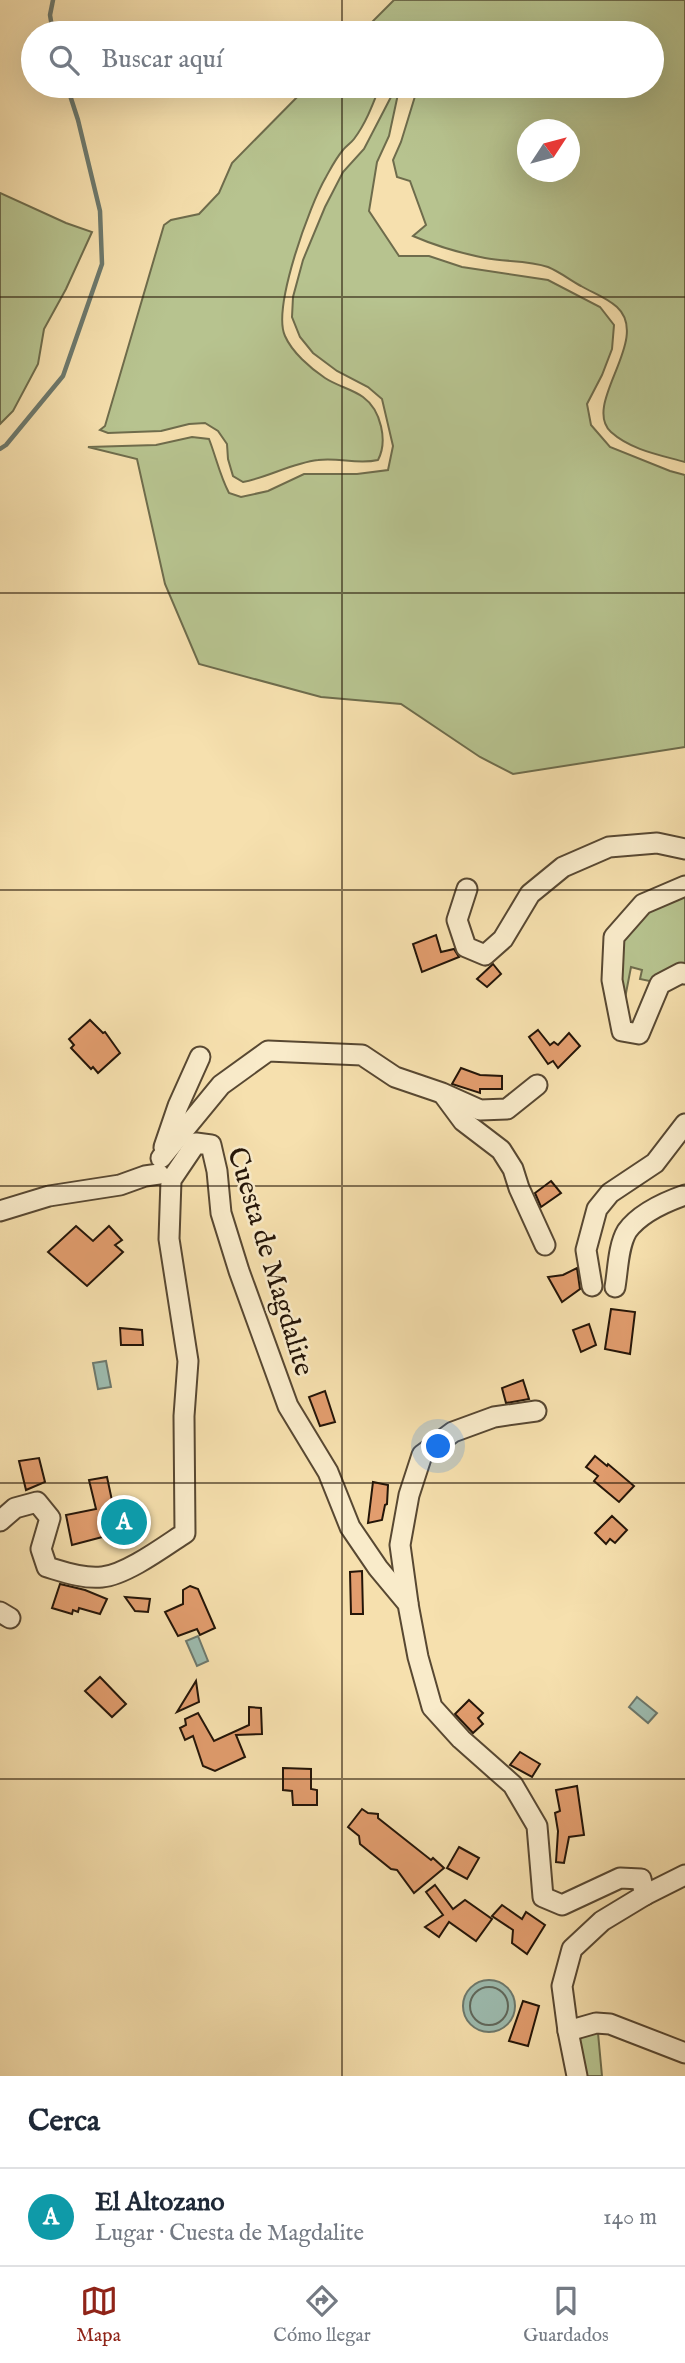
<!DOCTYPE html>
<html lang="es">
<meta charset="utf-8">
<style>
body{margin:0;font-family:"IM FELL English",serif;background:#f6f6f7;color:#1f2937}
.compass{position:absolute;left:517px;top:119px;width:63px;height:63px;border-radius:50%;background:#fff;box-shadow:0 7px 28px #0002;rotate:54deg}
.you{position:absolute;left:439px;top:1447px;width:24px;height:24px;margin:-18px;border:5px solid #fff;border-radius:50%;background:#1a73e8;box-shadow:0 0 0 10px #1a73e833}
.badge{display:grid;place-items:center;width:46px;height:46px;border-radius:50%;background:#8f2418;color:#fff;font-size:23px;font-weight:700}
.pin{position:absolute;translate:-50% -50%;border:4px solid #fff;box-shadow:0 2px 7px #0006}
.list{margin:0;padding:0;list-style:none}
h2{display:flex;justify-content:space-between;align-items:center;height:91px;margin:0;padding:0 28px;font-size:30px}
h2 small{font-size:23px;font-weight:400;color:#747a83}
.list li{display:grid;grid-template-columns:46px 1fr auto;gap:21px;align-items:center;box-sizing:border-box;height:98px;padding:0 28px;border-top:2px solid #e0e1e3}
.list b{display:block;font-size:26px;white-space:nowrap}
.list p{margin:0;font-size:23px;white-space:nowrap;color:#747a83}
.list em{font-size:23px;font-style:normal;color:#747a83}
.icon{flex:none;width:38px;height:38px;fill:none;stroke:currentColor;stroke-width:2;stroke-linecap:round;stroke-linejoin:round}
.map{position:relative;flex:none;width:685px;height:2076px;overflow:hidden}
.search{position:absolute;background:#fff;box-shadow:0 7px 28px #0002;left:21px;right:21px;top:21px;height:77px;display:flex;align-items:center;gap:18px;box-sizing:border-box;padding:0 24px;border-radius:38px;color:#747a83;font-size:26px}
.sheet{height:189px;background:#fff}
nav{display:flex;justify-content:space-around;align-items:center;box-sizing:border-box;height:98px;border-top:2px solid #e0e1e3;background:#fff;font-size:19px;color:#747a83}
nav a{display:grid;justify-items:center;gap:4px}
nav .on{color:#8f2418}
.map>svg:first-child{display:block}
.green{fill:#b7c38f;stroke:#6e6c4c;stroke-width:2;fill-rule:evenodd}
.water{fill:#9dbcb0;stroke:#6d796d;stroke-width:2}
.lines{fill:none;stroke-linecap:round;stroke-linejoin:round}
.shore{stroke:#60685c;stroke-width:2}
.stream{stroke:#6d796d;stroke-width:4.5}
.building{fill:#e29d6e;stroke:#241508;stroke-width:2}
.minor-casing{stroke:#584832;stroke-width:23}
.minor{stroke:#f9ebca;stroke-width:19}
.grid{fill:none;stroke:#241508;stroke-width:2;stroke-opacity:0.55}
.labels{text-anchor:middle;stroke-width:5;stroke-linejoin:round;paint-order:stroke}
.street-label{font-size:28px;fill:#241508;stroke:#f9ebca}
</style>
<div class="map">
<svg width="685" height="2076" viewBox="0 0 685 2076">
<rect width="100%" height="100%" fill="#f6e0ae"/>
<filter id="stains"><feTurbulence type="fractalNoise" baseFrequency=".00286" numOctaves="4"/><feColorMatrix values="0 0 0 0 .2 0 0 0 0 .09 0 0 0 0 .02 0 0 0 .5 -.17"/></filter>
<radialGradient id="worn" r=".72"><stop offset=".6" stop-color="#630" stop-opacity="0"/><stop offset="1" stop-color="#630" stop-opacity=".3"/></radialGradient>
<g class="green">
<path d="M394 0H685V462C660 455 631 450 611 432 581 404 652 339 617 307 606 297 593 293 581 286 570 280 560 272 548 267 528 260 505 262 485 258 460 253 436 246 413 236L426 225 410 181 397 177 393 160 401 142 416 93 414 86H652V33H365L369 25ZM528 130H570V172H528Z"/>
<path d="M308 86H380C373 104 366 123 354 139 351 143 346 146 343 150 336 158 331 168 326 177 310 204 272 308 285 336 292 352 310 368 325 378 337 386 352 389 363 397 381 410 388 441 378 460 357 465 339 457 318 460 292 463 269 477 243 482L233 476 228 459 227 444 218 431 205 423 189 424 161 431 108 433 100 430 105 426 164 225 171 220 199 214 219 193 232 163Z"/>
<path d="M398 94 389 136 377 162 369 211 399 256H429L462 267 548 280 600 307 614 325 612 349 602 375 587 404 591 425 610 447 670 471 685 475V747L513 774 480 757 401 704 321 697 199 664 165 584 137 459 88 447 156 445 192 437 209 439C216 457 220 476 229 493L241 497 268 491 304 474H357L388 470 393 446 382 399 368 387 337 371 313 353 300 337 292 317 293 297 303 260 325 207 343 172 364 149 392 95Z"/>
<polygon points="0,193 66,223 92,232 66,289 44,329 38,364 13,411 0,424"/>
<path d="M685 891V967C670 966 664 970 654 982L640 979 642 970 631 967 621 1019V936L647 908Z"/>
<polygon points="580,2032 598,2033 602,2076 581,2076 576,2038"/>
</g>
<g class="water">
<polygon points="106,1361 111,1387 98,1389 93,1363"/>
<polygon points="198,1636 208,1661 197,1666 186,1641"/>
<polygon points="637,1697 657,1713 648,1723 629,1707"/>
<circle cx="489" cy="2006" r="26"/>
</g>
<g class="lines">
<circle class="shore" cx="489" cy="2006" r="19"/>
<g class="stream">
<polyline points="53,0 50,15 53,33"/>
<polyline points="0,449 6,445 63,376 102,264 100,211 78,120 67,86"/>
</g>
</g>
<g class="building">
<polygon points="436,935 441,952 454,949 459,957 422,972 413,944"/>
<polygon points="493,964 501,974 487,987 477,979"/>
<polygon points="90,1020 103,1033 105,1032 120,1053 98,1073 93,1067 91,1069 71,1048 74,1045 69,1039"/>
<polygon points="538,1030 550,1045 554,1042 558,1045 569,1033 580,1046 558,1068 553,1061 548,1064 529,1037"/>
<polygon points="461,1068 480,1075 502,1076 502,1089 480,1089 480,1093 452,1084"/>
<polygon points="551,1181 561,1193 541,1207 535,1193"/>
<polygon points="76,1226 93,1241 109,1226 122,1240 115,1245 123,1252 87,1286 48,1252"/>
<polygon points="577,1268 580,1289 562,1302 548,1277 563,1275"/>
<polygon points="611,1309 635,1312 630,1354 605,1349"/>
<polygon points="589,1324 596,1345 581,1352 573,1330"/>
<polygon points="120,1328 142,1330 143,1345 121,1345"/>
<polygon points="523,1380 529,1399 506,1403 502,1388"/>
<polygon points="325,1391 335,1422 320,1426 309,1397"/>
<polygon points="595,1456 607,1466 608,1464 634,1486 619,1502 594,1481 598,1476 586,1467"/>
<polygon points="39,1458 45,1482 26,1490 19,1461"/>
<polygon points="107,1477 114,1510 137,1505 144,1531 111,1540 110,1535 72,1545 66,1515 96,1509 89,1480"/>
<polygon points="373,1482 388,1485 387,1504 385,1505 382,1520 368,1523"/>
<polygon points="612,1516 627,1530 615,1543 610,1539 606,1544 595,1533"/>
<polygon points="362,1571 363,1614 351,1614 350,1572"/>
<polygon points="60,1584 85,1590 107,1599 100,1614 79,1608 78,1612 73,1610 72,1614 52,1608"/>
<polygon points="190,1586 198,1589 215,1628 200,1635 197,1629 178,1636 165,1612 183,1604 183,1590"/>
<polygon points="125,1597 150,1599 148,1612 135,1611"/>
<polygon points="100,1677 126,1704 112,1717 85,1691"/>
<polygon points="196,1681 199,1702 177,1712"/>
<polygon points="469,1700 483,1713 478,1718 483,1724 473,1733 455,1714"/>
<polygon points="249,1707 261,1708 262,1734 236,1735 245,1757 215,1771 203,1766 193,1736 185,1740 180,1728 186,1725 185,1719 198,1713 214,1741 249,1725"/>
<polygon points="520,1752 540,1764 532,1777 510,1765"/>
<polygon points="283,1768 311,1769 311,1789 317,1790 317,1805 293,1805 292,1791 283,1790"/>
<polygon points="577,1786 584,1835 569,1837 564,1863 556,1862 558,1831 555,1813 560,1811 556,1790"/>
<polygon points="362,1809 368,1813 378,1814 378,1818 431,1860 433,1858 444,1868 414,1893 397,1870 391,1869 360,1844 359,1836 348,1827"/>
<polygon points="459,1847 479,1858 467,1879 447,1868"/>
<polygon points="435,1885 453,1909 465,1900 492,1919 476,1941 449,1922 439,1937 425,1927 443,1915 426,1892"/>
<polygon points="502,1905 522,1919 526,1912 545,1925 527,1954 512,1943 513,1930 492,1916"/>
<polygon points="523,2001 539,2006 528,2046 509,2041"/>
</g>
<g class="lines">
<g class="minor-casing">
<g id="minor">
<polyline points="685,886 643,904 614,937 612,980 622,1031 639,1034 660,984 681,973 685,974"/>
<polyline points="467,889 457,920 466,947 485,955 503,939 530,894 563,867 609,847 657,843 685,849"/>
<polyline points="443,1094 463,1121 501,1150 513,1169 519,1188 545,1245"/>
<polyline points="164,1147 178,1106 200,1057"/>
<polyline points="161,1158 221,1085 268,1051 362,1055 395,1077 442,1093 480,1110 507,1109 537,1085"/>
<polyline points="0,1211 49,1196 120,1185 145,1176 159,1174"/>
<polyline points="592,1286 586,1250 597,1209 610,1193 655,1163 685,1124"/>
<path d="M615 1287C618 1270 618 1246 627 1231 640 1213 665 1202 685 1195"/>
<path d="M0 1521 15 1508 37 1502 50 1518 41 1549 47 1567C64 1572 84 1579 102 1577 126 1575 165 1546 185 1533L184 1416 188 1361 169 1239 171 1180 196 1143 211 1145 217 1171 221 1213 239 1271 288 1406 328 1472 350 1527 378 1568 408 1604 418 1657 432 1707 461 1739 513 1785 537 1826 543 1897 562 1905 620 1878 641 1879 645 1895"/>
<polyline points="408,1603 400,1545 409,1495 422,1455 453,1432 494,1417 536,1411"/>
<polyline points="0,1612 10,1618"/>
<polyline points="568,2031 596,2023 610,2024 685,2053"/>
<polyline points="577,2076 568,2031 562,1986 572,1949 602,1921 645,1895 685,1875"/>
</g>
</g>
<use href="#minor" class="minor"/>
</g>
<path class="grid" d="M342 0V33M342 86V2076M0 297H685M0 593H685M0 890H685M0 1186H685M0 1483H685M0 1779H685"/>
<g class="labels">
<g class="street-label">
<text transform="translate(272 1261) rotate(73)" y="10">Cuesta de Magdalite</text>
</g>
</g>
<rect width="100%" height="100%" filter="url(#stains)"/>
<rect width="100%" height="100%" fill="url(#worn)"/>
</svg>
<svg class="compass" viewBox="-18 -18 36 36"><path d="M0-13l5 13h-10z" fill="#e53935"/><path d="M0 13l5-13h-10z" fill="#747a83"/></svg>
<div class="you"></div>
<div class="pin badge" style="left:124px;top:1522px;background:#0f9aa8">A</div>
<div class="search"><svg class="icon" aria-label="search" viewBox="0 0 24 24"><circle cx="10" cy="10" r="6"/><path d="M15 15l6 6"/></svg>Buscar aquí</div>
</div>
<section class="sheet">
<h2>Cerca<small></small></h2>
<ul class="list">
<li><span class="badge" style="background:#0f9aa8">A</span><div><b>El Altozano</b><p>Lugar · Cuesta de Magdalite</p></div><em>140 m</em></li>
</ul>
</section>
<nav>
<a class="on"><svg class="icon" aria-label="map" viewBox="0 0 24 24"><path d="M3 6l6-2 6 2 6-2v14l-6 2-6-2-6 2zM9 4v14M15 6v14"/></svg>Mapa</a>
<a><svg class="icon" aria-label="directions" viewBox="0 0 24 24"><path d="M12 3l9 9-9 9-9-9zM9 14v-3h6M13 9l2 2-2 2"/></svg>Cómo llegar</a>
<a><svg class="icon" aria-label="saved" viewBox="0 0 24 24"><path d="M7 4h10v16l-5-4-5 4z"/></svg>Guardados</a>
</nav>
